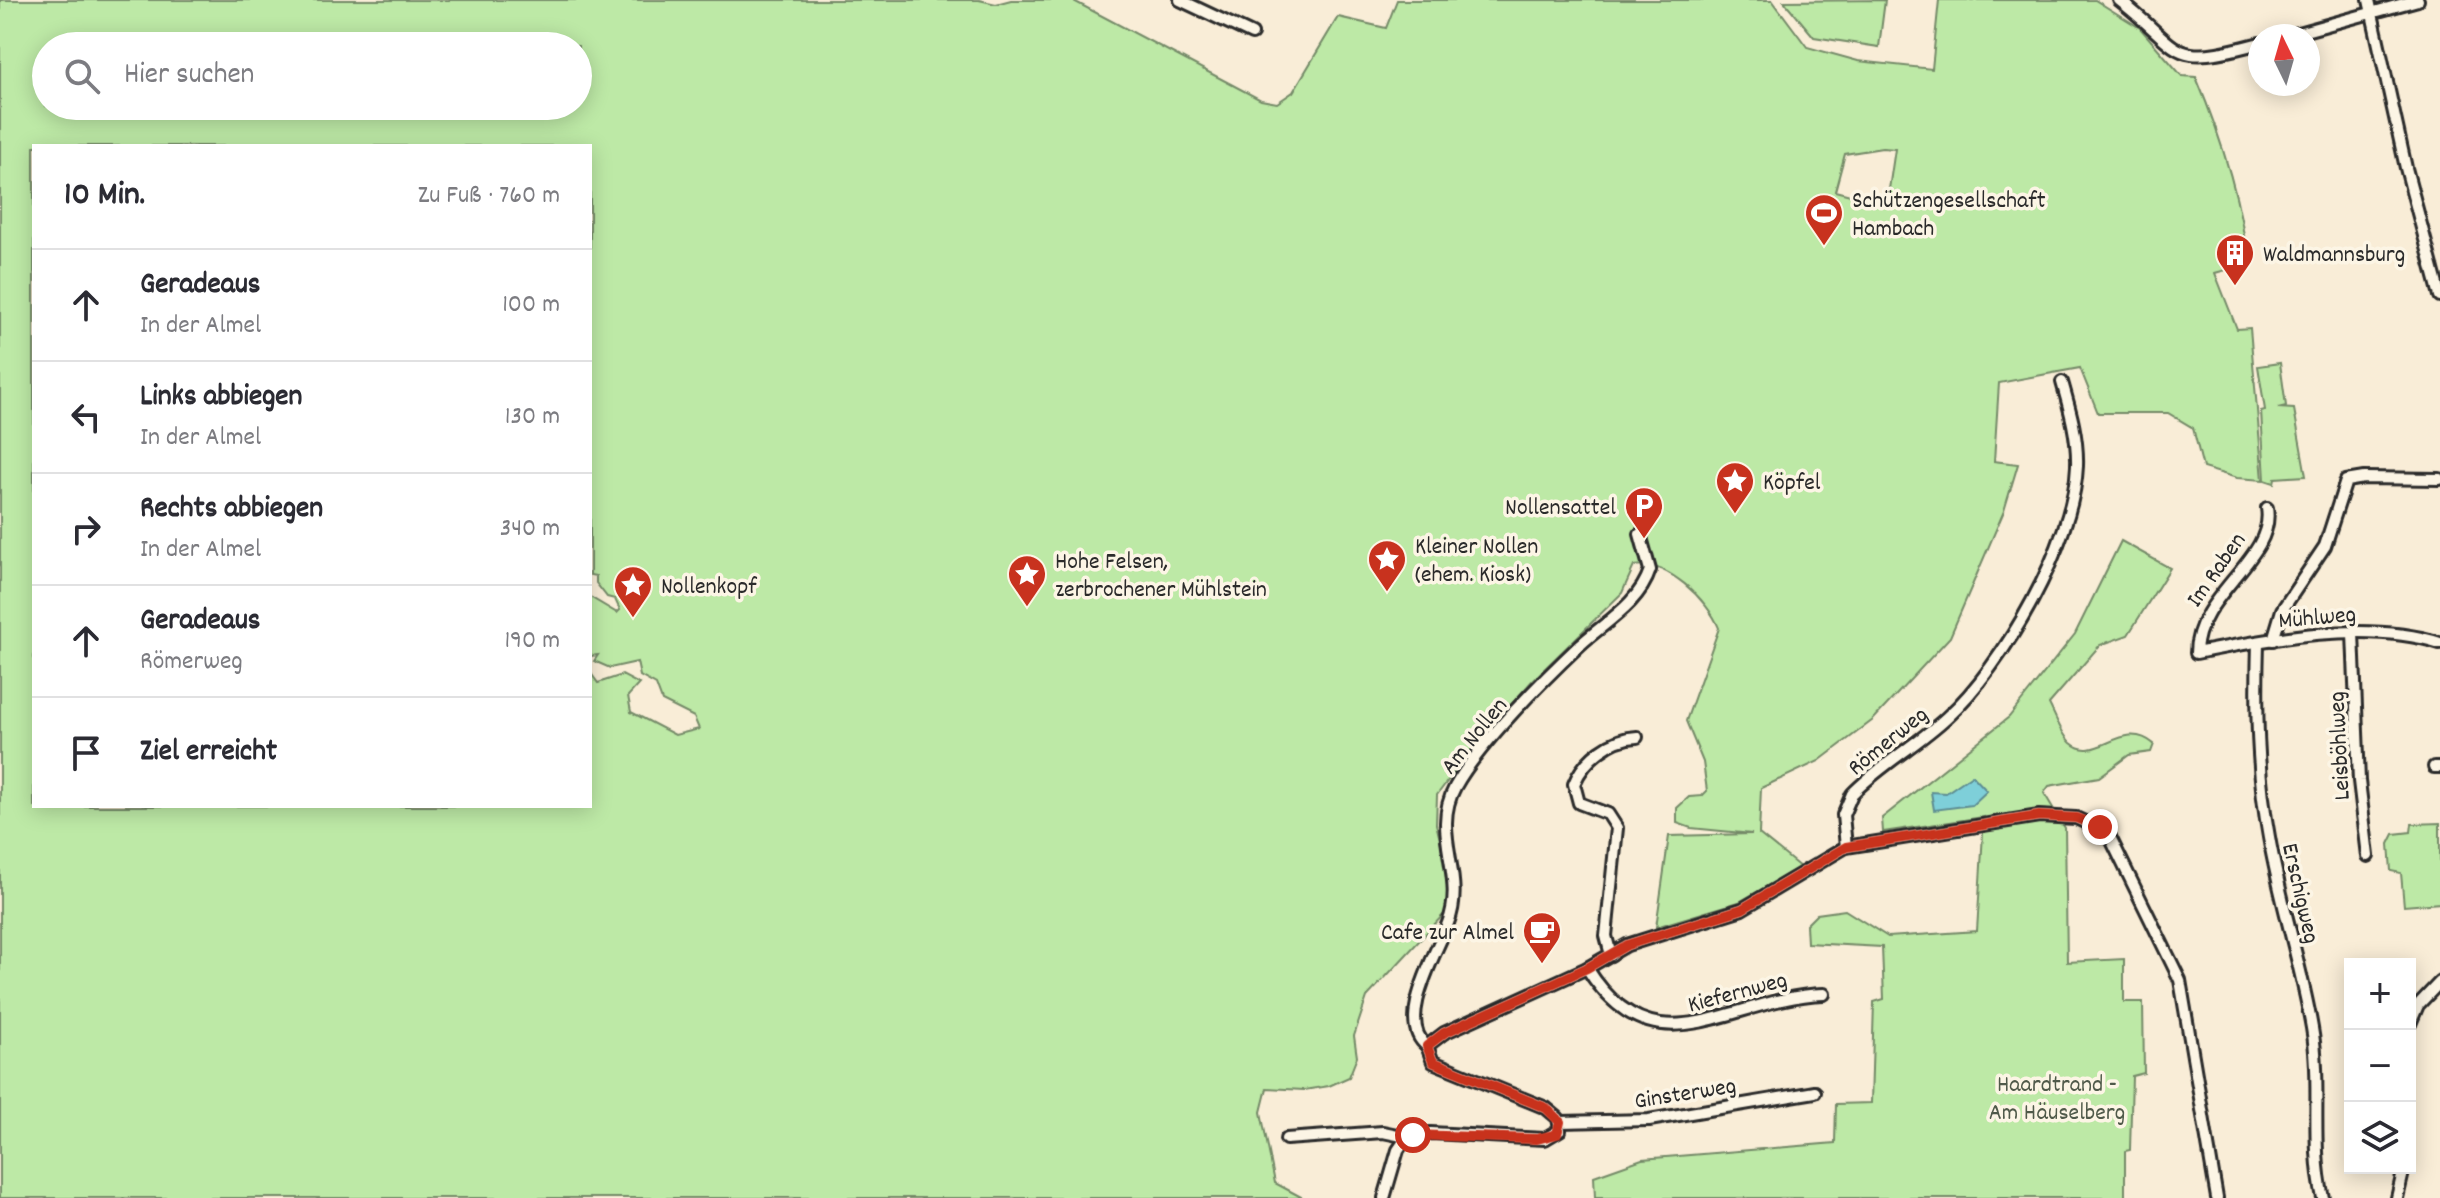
<!DOCTYPE html>
<html lang="de">
<meta charset="utf-8">
<style>
body{margin:0;font-family:Dekko,sans-serif;background:#f2f2f3;color:#2b2b33}
.controls{position:absolute;right:24px;bottom:24px;display:grid;overflow:hidden;border-radius:0px;box-shadow:0 4px 20px #0003}
.controls button{width:72px;height:72px;display:grid;place-items:center;padding:0;border:0;border-bottom:2px solid #e1e1e2;background:#fff;color:#2b2b33;font:40px sans-serif}
.compass{position:absolute;left:2248px;top:24px;width:72px;height:72px;border-radius:50%;background:#fff;box-shadow:0 4px 20px #0003;rotate:355deg}
.stop{position:absolute;width:24px;height:24px;margin:-18px;border:6px solid #c8321e;border-radius:50%;background:#fff}
.stop.end{background:#c8321e;border-color:#fff;box-shadow:0 2px 8px #0008}
.list{margin:0;padding:0;list-style:none}
h2{display:flex;justify-content:space-between;align-items:center;height:104px;margin:0;padding:0 32px;font-size:34px}
h2 small{font-size:26px;font-weight:400;color:#7c7c81}
.list li{display:grid;grid-template-columns:52px 1fr auto;gap:24px;align-items:center;box-sizing:border-box;height:112px;padding:0 32px;border-top:2px solid #e1e1e2}
.list b{display:block;font-size:30px;white-space:nowrap}
.list p{margin:0;font-size:26px;white-space:nowrap;color:#7c7c81}
.list em{font-size:26px;font-style:normal;color:#7c7c81}
.icon{flex:none;width:44px;height:44px;fill:none;stroke:currentColor;stroke-width:2;stroke-linecap:round;stroke-linejoin:round}
.map{position:relative;flex:none;width:2440px;height:1198px;overflow:hidden}
.search{position:absolute;background:#fff;box-shadow:0 4px 20px #0003;left:32px;top:32px;width:560px;height:88px;display:flex;align-items:center;gap:20px;box-sizing:border-box;padding:0 28px;border-radius:44px;color:#7c7c81;font-size:30px}
.panel{position:absolute;background:#fff;box-shadow:0 4px 20px #0003;left:32px;top:144px;width:560px;height:664px;border-radius:0px}
.map>svg:first-child{display:block}
.green{fill:#bde9a6;stroke:#748a68;stroke-width:2;fill-rule:evenodd}
.water{fill:#7ecfd9;stroke:#5d8d93;stroke-width:2}
.lines{fill:none;stroke-linecap:round;stroke-linejoin:round}
.minor-casing{stroke:#2b2b2b;stroke-width:16}
.minor{stroke:#fcf5e5;stroke-width:10}
.route{stroke:#c8321e;stroke-width:10}
.labels{text-anchor:middle;stroke-width:7;stroke-linejoin:round;paint-order:stroke}
.poi-label{font-size:24px;fill:#2b2b2b;stroke:#fcf5e5;text-anchor:start}
.street-label{font-size:24px;fill:#2b2b2b;stroke:#fcf5e5}
.park-label{font-size:24px;fill:#505a4a;stroke:#fcf5e5}
</style>
<div class="map">
<svg width="2440" height="1198" viewBox="0 0 2440 1198">
<rect width="100%" height="100%" fill="#f9edd7"/>
<filter id="ink" filterUnits="userSpaceOnUse"><feTurbulence type="fractalNoise" baseFrequency=".0125" numOctaves="2"/><feDisplacementMap in="SourceGraphic" scale="16" xChannelSelector="R" yChannelSelector="G"/><feConvolveMatrix kernelMatrix="1 2 1 2 8 2 1 2 1" color-interpolation-filters="sRGB"/></filter>
<g filter="url(#ink)">
<g class="green">
<path d="M0 0H979L996 4 1011 0H1072L1261 100 1277 103 1293 92 1338 17 1386 28 1397 0H1772L1807 47 1858 61 1932 69 1939 0H2095L2140 28 2182 76 2196 77C2221 137 2241 199 2248 264L2215 273 2237 329 2250 328 2263 480 2237 478 2203 468 2193 428 2168 413H2098L2080 368 1999 383 1994 461 2018 464 2004 511 1950 637 1873 720 1819 761 1761 788 1759 834 1800 867 1739 902 1656 927 1669 836 1752 834 1691 828 1677 823V808L1689 797 1702 796 1707 791 1703 762 1686 721 1719 628C1708 600 1666 559 1634 566L1622 593 1532 681 1467 755 1437 795 1436 824 1451 883 1445 913 1367 997 1354 1036 1357 1057 1349 1077 1329 1086 1304 1090 1267 1088 1261 1112 1275 1183 1303 1198H0ZM46 46H578V106H46ZM34 146H590V575L596 576V583L607 597 615 599 620 610 617 613 590 597V656L598 655 594 661 610 668 637 662 640 676 656 685 662 701 694 717 699 729 675 735 631 712 628 696 639 684 622 675 598 683 590 672V806H34ZM1882 148 1895 149 1888 196 1881 203 1835 191 1845 154Z"/>
<polygon points="1885,0 1879,47 1814,37 1784,1"/>
<polygon points="2280,363 2286,406 2278,408 2294,409 2306,476 2275,478 2274,483 2265,480 2261,411 2265,410 2258,366"/>
<path d="M2121 541 2170 568 2128 635 2100 645 2049 704C2055 715 2061 734 2071 743 2097 765 2122 717 2154 744L2151 752 2129 755 2099 777 2049 786 2044 793 2065 828 2067 962 2124 959V1002H2143L2144 1073 2132 1076 2130 1150 2125 1151V1198H1595L1594 1176 1642 1159 1835 1143 1836 1104 1871 1103 1874 1002 1884 999 1882 947 1807 943 1806 925 1817 914 1845 910 1888 937 1977 931 1984 817 1883 832 1882 818 2009 717 2075 634Z"/>
<polygon points="2440,823 2440,903 2404,906 2401,873 2391,871 2389,844 2394,834 2411,832 2412,824"/>
</g>
<polygon class="water" points="1972,775 1987,791 1972,805 1934,810 1931,792 1946,793"/>
<g class="lines">
<g class="minor-casing">
<g id="minor">
<polyline points="1180,0 1252,34"/>
<path d="M2119 0C2186 52 2167 68 2260 43"/>
<polyline points="2369,0 2406,168 2440,296"/>
<polyline points="2287,36 2418,0"/>
<path d="M2267 508C2276 558 2196 595 2196 653 2271 638 2367 620 2440 643"/>
<polyline points="2353,633 2359,781 2368,856"/>
<polyline points="2273,640 2282,610 2325,546 2346,481 2364,478 2440,479"/>
<path d="M2258 642C2256 709 2257 772 2269 837 2280 901 2301 964 2312 1028 2322 1085 2310 1141 2323 1198"/>
<polyline points="2434,767 2440,767"/>
<path d="M1846 847 1843 815 1852 794C1880 765 1917 745 1947 717 2003 667 2074 542 2077 466 2078 437 2070 410 2062 382"/>
<path d="M1611 955 1606 936 1617 828 1608 814 1579 803 1574 784C1584 759 1611 738 1637 737"/>
<path d="M1587 968C1654 1076 1730 997 1824 994"/>
<polyline points="2410,1024 2418,1005 2440,982"/>
<path d="M1427 1046C1395 1022 1436 954 1448 923 1467 876 1430 833 1455 787 1478 745 1544 679 1580 645 1605 622 1639 604 1650 570L1640 534"/>
<polyline points="1560,1122 1649,1120 1815,1092"/>
<polyline points="1407,1137 1431,1133 1545,1139 1560,1130 1558,1118 1546,1108 1433,1062 1427,1046 1444,1033 1587,968 1627,945 1742,909 1846,847 2039,816 2076,818 2108,833 2180,980 2217,1198"/>
<polyline points="1286,1139 1383,1132 1407,1137"/>
<polyline points="1384,1198 1398,1150 1407,1137"/>
<polyline points="2397,1198 2404,1168"/>
</g>
</g>
<use href="#minor" class="minor"/>
</g>
</g>
<g class="lines" filter="url(#ink)">
<polyline class="route" points="1413,1135 1537,1139 1557,1134 1560,1122 1546,1108 1433,1062 1427,1046 1444,1033 1587,968 1627,945 1742,909 1846,847 2039,816 2076,818 2100,827"/>
</g>
<defs>
<g id="stadium-pin" transform="scale(2)"><path d="M0 17L-7.5 6A9.5 9.5 0 1 1 7.5 6Z" fill="#c8321e" stroke="#fcf5e5"/><path d="M0-5a6.5 5 0 1 0 0 10a6.5 5 0 1 0 0-10ZM-3.5-1.8h7v3.6h-7Z" fill="#fff"/></g>
<g id="building-pin" transform="scale(2)"><path d="M0 17L-7.5 6A9.5 9.5 0 1 1 7.5 6Z" fill="#c8321e" stroke="#fcf5e5"/><path d="M-4-6H4V6H1V3H-1V6H-4ZM-2.5-4.3h1.7v1.8h-1.7ZM.8-4.3h1.7v1.8H.8ZM-2.5-1h1.7V.8h-1.7ZM.8-1h1.7V.8H.8Z" fill="#fff"/></g>
<g id="sight-pin" transform="scale(2)"><path d="M0 17L-7.5 6A9.5 9.5 0 1 1 7.5 6Z" fill="#c8321e" stroke="#fcf5e5"/><path d="M0-6L1.8-2.2L6-1.7L2.9 1.2L3.7 5.4L0 3.3L-3.7 5.4L-2.9 1.2L-6-1.7L-1.8-2.2Z" fill="#fff"/></g>
<g id="parking-pin" transform="scale(2)"><path d="M0 17L-7.5 6A9.5 9.5 0 1 1 7.5 6Z" fill="#c8321e" stroke="#fcf5e5"/><path d="M-3.5-5.5H1a3.5 3.5 0 0 1 0 7H-1V5.5H-3.5ZM-1-3.4V-.6H.8a1.4 1.4 0 0 0 0-2.8Z" fill="#fff"/></g>
<g id="cafe-pin" transform="scale(2)"><path d="M0 17L-7.5 6A9.5 9.5 0 1 1 7.5 6Z" fill="#c8321e" stroke="#fcf5e5"/><path d="M-5.5-4.5H6V0H3Q3 3.5 0 3.5H-2.5Q-5.5 3.5-5.5 0ZM3-3.2v2h1.7v-2ZM-6 4.5H4V6H-6Z" fill="#fff"/></g>
</defs>
<g fill-rule="evenodd">
<use href="#stadium-pin" x="1824" y="213"/>
<use href="#building-pin" x="2235" y="253"/>
<use href="#sight-pin" x="1735" y="481"/>
<use href="#parking-pin" x="1644" y="506"/>
<use href="#sight-pin" x="1387" y="559"/>
<use href="#sight-pin" x="1027" y="574"/>
<use href="#sight-pin" x="633" y="585"/>
<use href="#cafe-pin" x="1542" y="931"/>
</g>
<g class="labels">
<g class="poi-label">
<text x="1852" y="207">Schützengesellschaft<tspan x="1852" dy="28">Hambach</tspan></text>
<text x="2263" y="261">Waldmannsburg</text>
<text x="1763" y="489">Köpfel</text>
<text x="1616" y="514" text-anchor="end">Nollensattel</text>
<text x="1415" y="553">Kleiner Nollen<tspan x="1415" dy="28">(ehem. Kiosk)</tspan></text>
<text x="1055" y="568">Hohe Felsen,<tspan x="1055" dy="28">zerbrochener Mühlstein</tspan></text>
<text x="661" y="593">Nollenkopf</text>
<text x="1514" y="939" text-anchor="end">Cafe zur Almel</text>
</g>
<g class="street-label">
<text transform="translate(2215 569) rotate(-55)" y="8">Im Raben</text>
<text transform="translate(2317 616) rotate(-5)" y="8">Mühlweg</text>
<text transform="translate(1473 735) rotate(-51)" y="8">Am Nollen</text>
<text transform="translate(1887 740) rotate(-39)" y="8">Römerweg</text>
<text transform="translate(2338 746) rotate(-93)" y="8">Leisböhlweg</text>
<text transform="translate(2302 893) rotate(77)" y="8">Erschigweg</text>
<text transform="translate(1737 991) rotate(-15)" y="8">Kiefernweg</text>
<text transform="translate(1685 1092) rotate(-9)" y="8">Ginsterweg</text>
</g>
<g class="park-label">
<text x="2057" y="1091">Haardtrand -<tspan x="2057" dy="28">Am Häuselberg</tspan></text>
</g>
</g>
</svg>
<div class="controls">
<button>+</button>
<button>−</button>
<button><svg class="icon" aria-label="layers" viewBox="0 0 24 24"><path d="M12 4l9 5-9 5-9-5zM3 14l9 5 9-5"/></svg></button>
</div>
<svg class="compass" viewBox="-18 -18 36 36"><path d="M0-13l5 13h-10z" fill="#e53935"/><path d="M0 13l5-13h-10z" fill="#7c7c81"/></svg>
<div class="stop" style="left:1413px;top:1135px"></div>
<div class="stop end" style="left:2100px;top:827px"></div>
<div class="search"><svg class="icon" aria-label="search" viewBox="0 0 24 24"><circle cx="10" cy="10" r="6"/><path d="M15 15l6 6"/></svg>Hier suchen</div>
<section class="panel">
<h2>10 Min.<small>Zu Fuß · 760 m</small></h2>
<ul class="list">
<li><svg class="icon" aria-label="ahead" viewBox="0 0 24 24"><path d="M12 20V5M6 11l6-6 6 6"/></svg><div><b>Geradeaus</b><p>In der Almel</p></div><em>100 m</em></li>
<li><svg class="icon" aria-label="left" viewBox="0 0 24 24"><path d="M17 20v-9H6M10 6l-5 5 5 5"/></svg><div><b>Links abbiegen</b><p>In der Almel</p></div><em>130 m</em></li>
<li><svg class="icon" aria-label="right" viewBox="0 0 24 24"><path d="M7 20v-9h11M14 6l5 5-5 5"/></svg><div><b>Rechts abbiegen</b><p>In der Almel</p></div><em>340 m</em></li>
<li><svg class="icon" aria-label="ahead" viewBox="0 0 24 24"><path d="M12 20V5M6 11l6-6 6 6"/></svg><div><b>Geradeaus</b><p>Römerweg</p></div><em>190 m</em></li>
<li><svg class="icon" aria-label="arrive" viewBox="0 0 24 24"><path d="M6 21V4h12l-3 4 3 4H6"/></svg><div><b>Ziel erreicht</b></div></li>
</ul>
</section>
</div>
